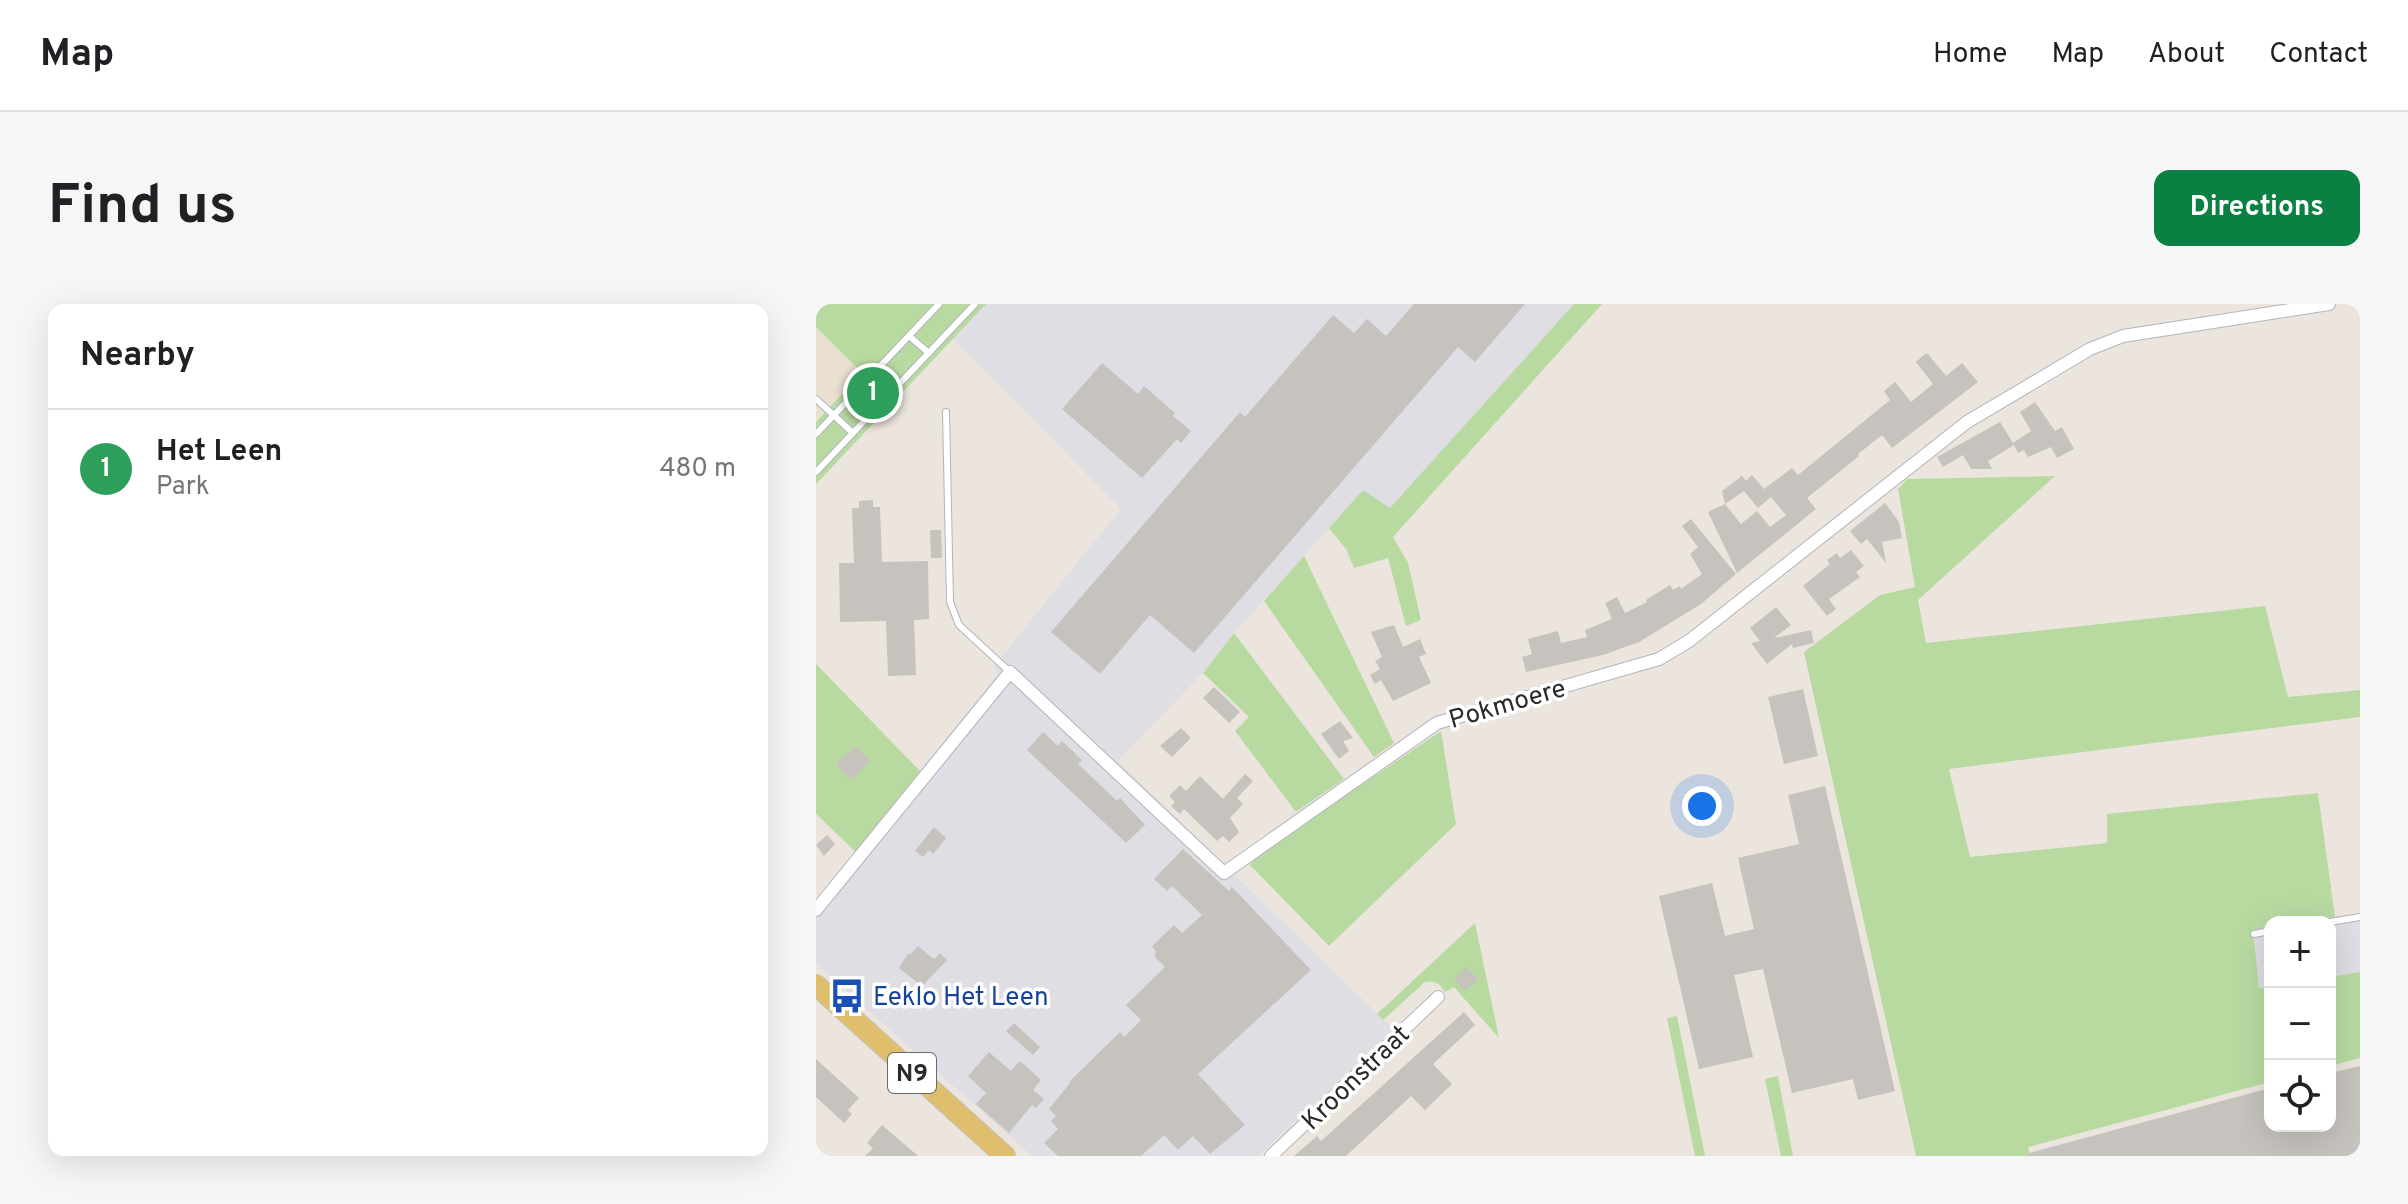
<!DOCTYPE html>
<meta charset="utf-8">
<style>
body{margin:0;font-family:Overpass,sans-serif;background:#f6f6f6;color:#202124}
.controls{position:absolute;right:24px;bottom:24px;display:grid;overflow:hidden;border-radius:16px;box-shadow:0 8px 32px #0002}
.controls button{width:72px;height:72px;display:grid;place-items:center;padding:0;border:0;border-bottom:2px solid #e0e0e0;background:#fff;color:#202124;font:40px sans-serif}
.you{position:absolute;left:886px;top:502px;width:28px;height:28px;margin:-20px;border:6px solid #fff;border-radius:50%;background:#1a73e8;box-shadow:0 0 0 12px #1a73e833}
.badge{display:grid;place-items:center;width:52px;height:52px;border-radius:50%;background:#0b8043;color:#fff;font-size:26px;font-weight:700}
.pin{position:absolute;translate:-50% -50%;border:4px solid #fff;box-shadow:0 2px 8px #0006}
.list{margin:0;padding:0;list-style:none}
h2{display:flex;justify-content:space-between;align-items:center;height:104px;margin:0;padding:0 32px;font-size:34px}
h2 small{font-size:26px;font-weight:400;color:#757577}
.list li{display:grid;grid-template-columns:52px 1fr auto;gap:24px;align-items:center;box-sizing:border-box;height:120px;padding:0 32px;border-top:2px solid #e0e0e0}
.list b{display:block;font-size:30px;white-space:nowrap}
.list p{margin:0;font-size:26px;white-space:nowrap;color:#757577}
.list em{font-size:26px;font-style:normal;color:#757577}
.icon{flex:none;width:44px;height:44px;fill:none;stroke:currentColor;stroke-width:2;stroke-linecap:round;stroke-linejoin:round}
.map{position:relative;flex:none;width:1544px;height:852px;overflow:hidden;border-radius:16px}
header{display:flex;align-items:center;gap:48px;box-sizing:border-box;height:112px;padding:0 40px;background:#fff;border-bottom:2px solid #e0e0e0}
header strong{font-size:38px}
nav{display:flex;gap:44px;margin-inline-start:auto;font-size:28px}
.intro{display:flex;align-items:center;justify-content:space-between;box-sizing:border-box;height:192px;padding:0 48px}
h1{margin:0;font-size:56px}
.button{padding:20px 36px;border-radius:16px;background:#0b8043;color:#fff;font-size:28px;font-weight:700}
main{display:flex;gap:48px;padding:0 48px}
aside{flex:1;background:#fff;border-radius:16px;box-shadow:0 8px 32px #0002}
.map>svg:first-child{display:block}
.industrial{fill:#dfdee4}
.education{fill:#eae0d0}
.green{fill:#b8daa1}
.building{fill:#c6c2bd}
.lines{fill:none;stroke-linecap:round;stroke-linejoin:round}
.lane-casing{stroke:#b2b4bc;stroke-width:8}
.street-casing{stroke:#b2b4bc;stroke-width:14}
.primary-casing{stroke:#c3c3c3;stroke-width:22}
.lane{stroke:#fff;stroke-width:6}
.street{stroke:#fff;stroke-width:12}
.primary{stroke:#dfbf6e;stroke-width:20}
.labels{text-anchor:middle;stroke-width:7;stroke-linejoin:round;paint-order:stroke}
.shield{fill:#fff;stroke:#6a6a6a;stroke-width:2}
.shield-label{font-size:24px;font-weight:bold;fill:#2a2a2a}
.street-label{font-size:26px;fill:#2a2a2a;stroke:#fff}
.transit-label{font-size:26px;fill:#164399;stroke:#fff;text-anchor:start}
</style>
<header>
<strong>Map</strong>
<nav><a>Home</a><a>Map</a><a>About</a><a>Contact</a></nav>
</header>
<div class="intro"><h1>Find us</h1><a class="button">Directions</a></div>
<main>
<aside>
<h2>Nearby<small></small></h2>
<ul class="list">
<li><span class="badge" style="background:#2e9e5b">1</span><div><b>Het Leen</b><p>Park</p></div><em>480 m</em></li>
</ul>
</aside>
<div class="map">
<svg width="1544" height="852" viewBox="0 0 1544 852">
<rect width="100%" height="100%" fill="#ebe5de"/>
<g class="industrial">
<polygon points="170,0 758,0 574,205 547,187 418,329 387,369 302,457 577,725 442,852 216,852 0,660 0,599 42,550 104,467 182,370 177,363 305,205 138,35"/>
<polygon points="1544,609 1544,668 1514,673 1514,618 1486,618"/>
<polygon points="1454,623 1454,683 1443,684 1437,626"/>
</g>
<polygon class="education" points="0,23 47,69 0,118"/>
<g class="green">
<polygon points="0,0 170,0 0,180 0,118 46,69 0,23"/>
<polygon points="758,0 786,0 577,233 592,259 605,316 590,322 572,254 538,264 530,245 513,224 547,186 574,204"/>
<polygon points="1239,172 1102,296 1110,339 1449,302 1472,393 1544,386 1544,413 1133,465 1154,553 1291,539 1291,510 1502,489 1519,613 1486,618 1454,618 1454,623 1437,626 1443,684 1454,683 1454,778 1212,843 1214,852 1100,852 988,348 1064,291 1099,283 1082,185 1091,175"/>
<polygon points="488,252 578,439 558,453 448,297"/>
<polygon points="418,329 528,475 480,508 419,427 433,413 387,369"/>
<polygon points="0,360 104,467 42,550 0,510"/>
<polygon points="625,427 640,520 513,642 434,561 442,551"/>
<path d="M659 619 683 734 638 683 629 688C623 679 620 676 609 678L567 716 561 710Z"/>
<polygon points="1544,668 1544,754 1514,762 1514,673"/>
<polygon points="861,712 889,852 879,852 851,714"/>
<polygon points="962,772 977,852 965,852 949,775"/>
</g>
<g class="building">
<polygon points="598,0 709,0 659,58 642,43 378,349 334,311 284,370 235,328 424,108 429,113 517,11 538,29 551,15 570,32"/>
<polygon points="1109,50 1112,50 1130,72 1146,59 1162,78 1076,144 1066,131 1042,150 1043,152 991,194 1000,205 921,269 892,208 909,200 925,220 941,207 954,223 970,211 955,193 942,204 928,187 909,200 906,187 926,172 930,177 936,171 948,185 976,164 982,171 1074,96 1068,87 1079,78 1095,98 1117,80 1100,58"/>
<polygon points="286,59 322,90 328,82 359,109 357,112 375,127 365,139 361,135 326,174 246,105"/>
<polygon points="1219,98 1239,127 1246,123 1258,145 1241,154 1235,143 1212,153 1208,146 1202,149 1198,141 1172,157 1176,165 1155,165 1147,151 1127,163 1121,153 1184,118 1197,139 1215,127 1204,108"/>
<polygon points="57,196 57,203 64,203 66,258 112,257 113,315 98,316 100,371 72,372 70,317 24,318 23,259 38,259 36,204 43,204 43,197"/>
<polygon points="1069,199 1083,218 1086,234 1066,238 1070,259 1051,235 1045,240 1034,227"/>
<polygon points="875,215 920,270 885,300 823,338 787,351 710,368 706,353 716,350 712,335 742,327 745,339 771,333 769,326 796,315 789,299 801,293 809,309 831,298 830,296 854,281 857,286 864,282 865,285 886,270 874,250 882,243 866,222"/>
<polygon points="114,226 125,226 126,254 115,254"/>
<polygon points="1035,246 1048,262 1040,268 1044,273 1013,295 1020,305 1011,312 987,282 1014,260 1011,256 1021,249 1024,254"/>
<polygon points="960,303 975,321 958,334 995,326 998,339 977,344 976,340 951,360 935,339 944,337 934,324"/>
<polygon points="578,321 587,343 604,335 610,350 603,353 615,379 577,397 565,376 559,380 554,371 564,365 559,357 566,353 555,328"/>
<polygon points="398,383 424,408 413,419 387,394"/>
<polygon points="987,385 1002,452 968,460 952,393"/>
<polygon points="524,417 537,434 527,437 533,447 523,455 505,430"/>
<polygon points="365,424 375,434 356,453 344,442"/>
<polygon points="227,428 242,442 246,437 266,456 262,460 301,497 304,494 329,521 310,539 211,446"/>
<polygon points="40,442 54,457 35,476 20,460"/>
<polygon points="429,470 437,477 421,494 427,500 414,514 423,528 413,538 407,532 401,537 368,505 364,510 355,502 359,498 353,492 364,481 370,487 384,472 407,495"/>
<polygon points="1009,482 1079,787 1042,796 1037,775 976,789 947,665 918,671 937,753 883,765 843,592 896,579 909,632 938,625 922,554 983,540 972,491"/>
<polygon points="118,523 130,534 117,550 113,546 107,553 99,547"/>
<polygon points="11,531 19,540 8,552 0,541"/>
<polygon points="367,545 413,587 416,583 495,666 382,770 429,821 394,850 377,832 362,846 348,831 325,852 242,852 228,839 242,825 235,817 240,812 233,805 254,779 253,778 304,728 308,733 325,716 310,701 349,663 338,652 340,648 336,642 358,621 366,629 386,611 356,582 351,587 338,575"/>
<polygon points="102,642 116,654 119,655 124,649 131,656 106,682 83,664 92,650 95,650"/>
<polygon points="650,663 662,675 649,687 638,675"/>
<polygon points="648,708 659,721 617,760 636,780 609,806 595,792 530,852 478,852 501,832 505,837"/>
<polygon points="198,719 224,743 217,751 190,727"/>
<polygon points="173,748 195,767 204,757 225,776 217,786 228,795 220,804 216,801 193,829 160,800 170,789 152,772"/>
<polygon points="0,755 43,794 32,806 36,810 28,819 0,793"/>
<polygon points="1544,762 1544,852 1213,852 1213,849 1454,784 1454,822 1514,822 1514,769"/>
<polygon points="66,821 102,852 49,852 57,844 51,839"/>
</g>
<g class="lines">
<g class="lane-casing">
<g id="lane">
<polyline points="93,32 113,49"/>
<polyline points="0,95 37,129"/>
<polyline points="130,108 134,298 143,321 194,368"/>
<polyline points="0,130 123,0"/>
<polyline points="0,168 159,0"/>
<polyline points="1514,618 1544,613"/>
<polyline points="1438,630 1454,627"/>
</g>
</g>
<g class="street-casing">
<g id="street">
<polyline points="0,606 194,368 408,569 621,419 843,355 873,337 1151,118 1274,45 1307,32 1513,0"/>
<polyline points="455,852 622,693"/>
</g>
</g>
<g class="primary-casing">
<polyline id="primary" points="0,681 189,852"/>
</g>
<use href="#lane" class="lane"/>
<use href="#street" class="street"/>
<use href="#primary" class="primary"/>
</g>
<defs>
<g id="bus-bare" transform="scale(2.76)"><path d="M-5-6H5V4H4V6H2V4H-2V6H-4V4H-5ZM-3.5-4V0h7V-4ZM-3.5 1.2v1.5H-2V1.2ZM2 1.2v1.5H3.5V1.2Z" fill="#1a4fb4" stroke="#fff" stroke-width="2.5" paint-order="stroke"/></g>
</defs>
<g fill-rule="evenodd">
<use href="#bus-bare" x="31" y="692"/>
</g>
<g class="labels">
<rect class="shield" x="72" y="749" width="48" height="40" rx="6"/>
<g class="shield-label">
<text x="96" y="777">N9</text>
</g>
<g class="street-label">
<text transform="translate(691 399) rotate(-16)" y="9">Pokmoere</text>
<text transform="translate(539 773) rotate(-44)" y="9">Kroonstraat</text>
</g>
<g class="transit-label">
<text x="57" y="701">Eeklo Het Leen</text>
</g>
</g>
</svg>
<div class="controls">
<button>+</button>
<button>−</button>
<button><svg class="icon" aria-label="locate" viewBox="0 0 24 24"><circle cx="12" cy="12" r="6"/><path d="M12 2v4M12 18v4M2 12h4M18 12h4"/></svg></button>
</div>
<div class="you"></div>
<div class="pin badge" style="left:57px;top:89px;background:#2e9e5b">1</div>
</div>
</main>
